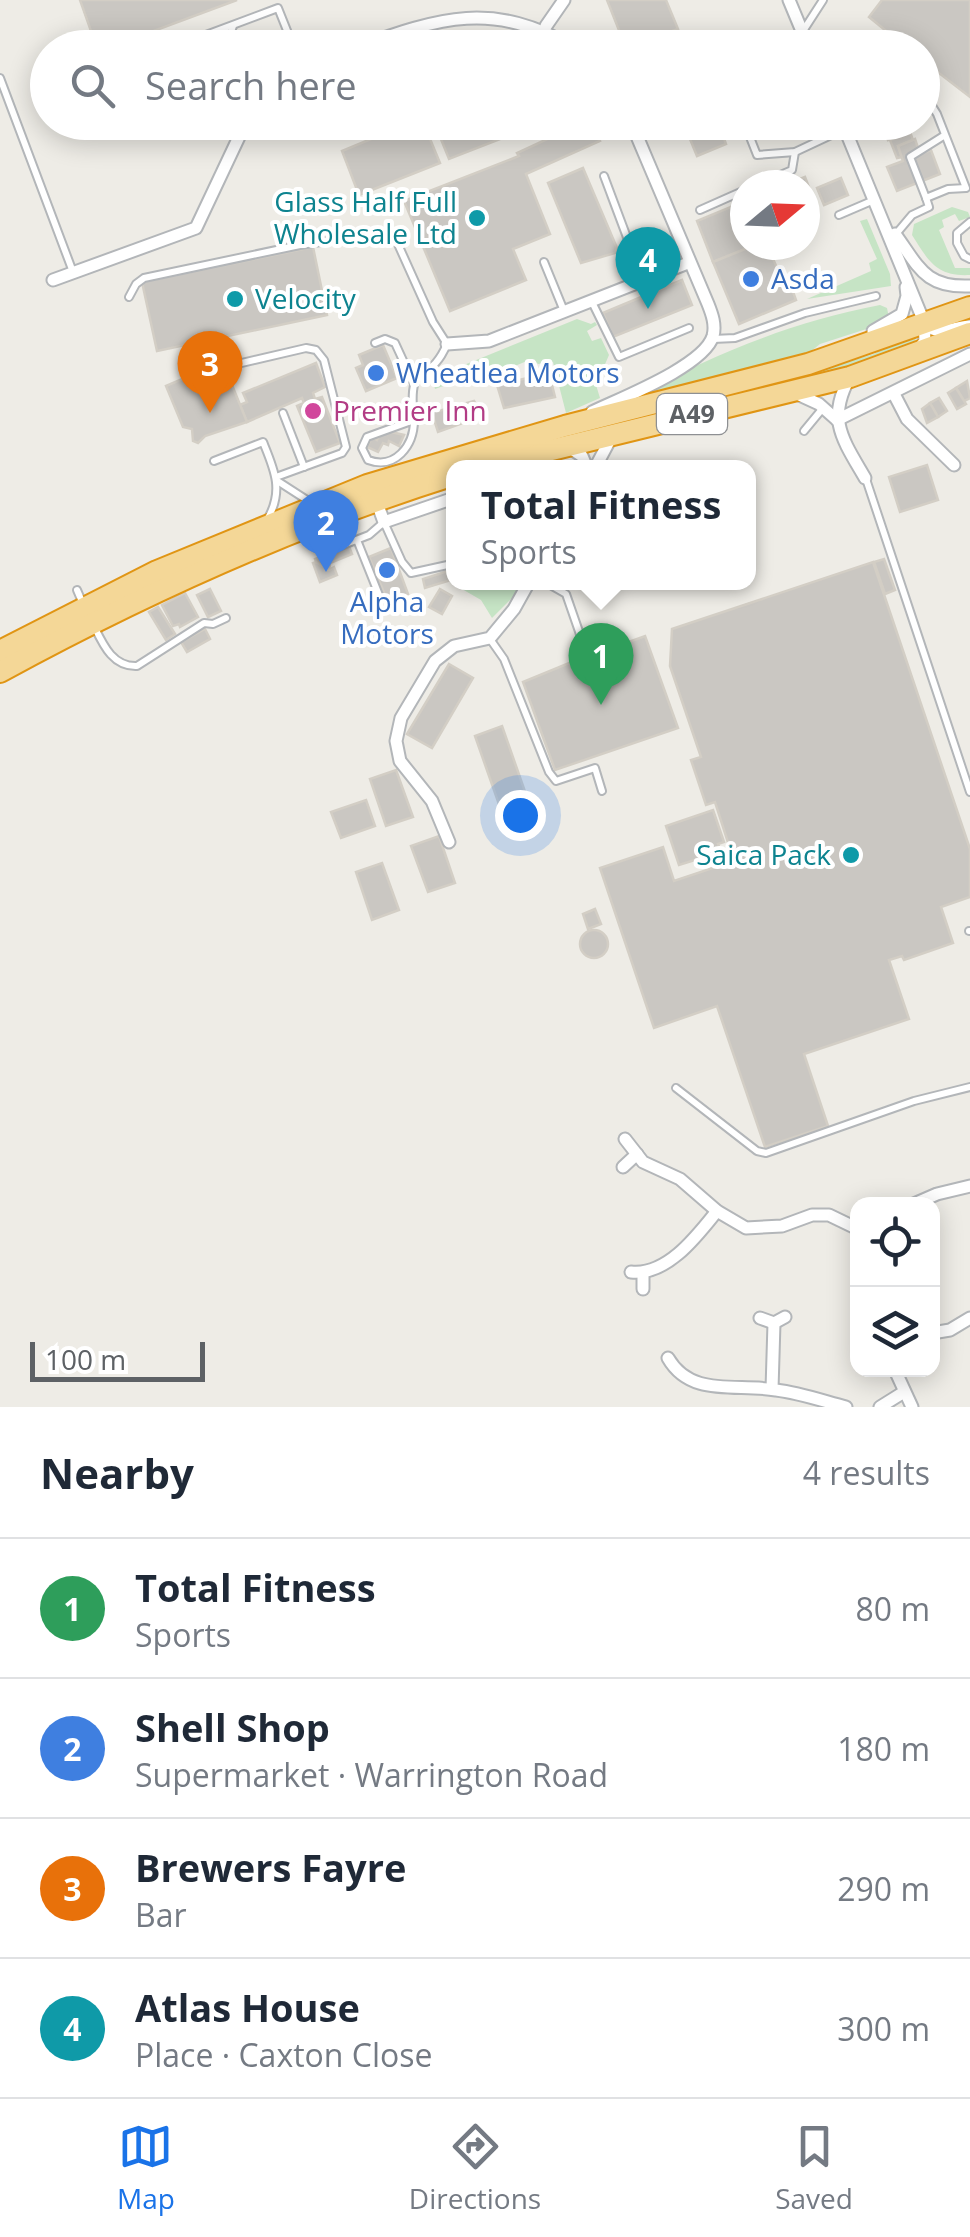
<!DOCTYPE html>
<meta charset="utf-8">
<style>
body{margin:0;font-family:"Open Sans",sans-serif;background:#f2f2f3;color:#1f2937}
.controls{position:absolute;right:30px;bottom:30px;display:grid;overflow:hidden;border-radius:20px;box-shadow:0 5px 25px #0003}
.controls button{width:90px;height:90px;display:grid;place-items:center;padding:0;border:0;border-bottom:2px solid #e0e1e3;background:#fff;color:#1f2937;font:50px sans-serif}
.compass{position:absolute;left:730px;top:170px;width:90px;height:90px;border-radius:50%;background:#fff;box-shadow:0 5px 25px #0003;rotate:71deg}
.scale{position:absolute;left:30px;bottom:25px;width:175px;box-sizing:border-box;padding-left:10px;border:5px solid #5d6165;border-top:0;font-size:28px;line-height:35px;white-space:nowrap;color:#5d6165;-webkit-text-stroke:8px #fff;paint-order:stroke}
.you{position:absolute;left:520px;top:815px;width:35px;height:35px;margin:-25px;border:8px solid #fff;border-radius:50%;background:#1a73e8;box-shadow:0 0 0 15px #1a73e833}
.badge{display:grid;place-items:center;width:65px;height:65px;border-radius:50%;background:#1a73e8;color:#fff;font-size:32px;font-weight:700}
.pin{position:absolute;translate:-50% -82px;filter:drop-shadow(0 2px 5px #0008)}
.pin::after{content:'';position:absolute;top:52px;width:35px;height:30px;background:inherit;clip-path:polygon(0 0,100% 0,50% 100%)}
.popup{position:absolute;left:446px;top:460px;width:310px;height:130px;box-sizing:border-box;display:grid;place-content:center;border-radius:20px;background:#fff;filter:drop-shadow(0 2px 8px #0005);font-size:32px;white-space:nowrap;color:#747a83}
.popup b{font-size:38px;color:#1f2937}
.popup::after{content:'';position:absolute;left:50%;top:100%;margin-left:-20px;border:20px solid transparent;border-top-color:#fff}
.list{margin:0;padding:0;list-style:none}
h2{display:flex;justify-content:space-between;align-items:center;height:130px;margin:0;padding:0 40px;font-size:42px}
h2 small{font-size:32px;font-weight:400;color:#747a83}
.list li{display:grid;grid-template-columns:65px 1fr auto;gap:30px;align-items:center;box-sizing:border-box;height:140px;padding:0 40px;border-top:2px solid #e0e1e3}
.list b{display:block;font-size:38px;white-space:nowrap}
.list p{margin:0;font-size:32px;white-space:nowrap;color:#747a83}
.list em{font-size:32px;font-style:normal;color:#747a83}
.icon{flex:none;width:55px;height:55px;fill:none;stroke:currentColor;stroke-width:2;stroke-linecap:round;stroke-linejoin:round}
.map{position:relative;flex:none;width:970px;height:1407px;overflow:hidden}
.search{position:absolute;background:#fff;box-shadow:0 5px 25px #0003;left:30px;right:30px;top:30px;height:110px;display:flex;align-items:center;gap:25px;box-sizing:border-box;padding:0 35px;border-radius:55px;color:#747a83;font-size:38px}
.sheet{height:690px;background:#fff}
nav{display:flex;justify-content:space-around;align-items:center;box-sizing:border-box;height:140px;border-top:2px solid #e0e1e3;background:#fff;font-size:28px;color:#747a83}
nav a{display:grid;justify-items:center;gap:5px}
nav .on{color:#1a73e8}
.map>svg:first-child{display:block}
.green{fill:#c6e4c5}
.building{fill:#cac7c2;stroke:#d3cec5;stroke-width:2.5}
.lines{fill:none;stroke-linecap:round;stroke-linejoin:round}
.lane-casing{stroke:#b3b6b9;stroke-width:10}
.street-casing{stroke:#b3b6b9;stroke-width:15}
.highway-casing{stroke:#e09514;stroke-width:24}
.lane{stroke:#fff;stroke-width:6}
.street{stroke:#fff;stroke-width:11}
.highway{stroke:#f4d797;stroke-width:20}
.culture-dot{fill:#0f9aa8;stroke:#fff;stroke-width:4}
.shop-dot{fill:#3f7fe0;stroke:#fff;stroke-width:4}
.hotel-dot{fill:#d1479c;stroke:#fff;stroke-width:4}
.labels{text-anchor:middle;stroke-width:8;stroke-linejoin:round;paint-order:stroke}
.shield{fill:#fff;stroke:#8e9093;stroke-width:2.5}
.shield-label{font-size:25px;font-weight:bold;fill:#5d6165}
.culture-label{font-size:28px;fill:#0d838f;stroke:#fff;text-anchor:end}
.shop-label{font-size:28px;fill:#366cbe;stroke:#fff;text-anchor:start}
.hotel-label{font-size:28px;fill:#b23c85;stroke:#fff;text-anchor:start}
</style>
<div class="map">
<svg width="970" height="1407" viewBox="0 0 970 1407">
<rect width="100%" height="100%" fill="#eeece6"/>
<g class="green">
<path d="M952 207 968 212 970 217 959 221 955 214 942 220 944 227 939 230 955 268H970V275C936 277 928 260 912 235L914 224Z"/>
<polygon points="867,219 890,274 891,286 807,299 871,271 869,263 877,259 860,221"/>
<path d="M880 305 887 308 889 318 882 324 820 344 804 357 636 400 635 396C718 353 788 323 880 305Z"/>
<polygon points="577,319 591,324 595,322 597,325 587,331 592,341 601,338 609,355 596,385 600,398 566,413 553,362 538,364 532,359 480,380 477,374 435,389 432,378"/>
<polygon points="917,336 912,348 901,356 468,467 446,468 810,373 874,354 892,343"/>
<polygon points="466,583 466,582 522,583 513,597 492,618 481,600 462,589"/>
</g>
<g class="building">
<polygon points="80,0 237,0 108,48 97,48"/>
<polygon points="607,0 666,0 678,29 626,48"/>
<polygon points="882,0 970,0 970,97 922,60 922,48 907,48 869,17"/>
<polygon points="764,32 770,48 729,48 729,47"/>
<polygon points="412,122 423,122 440,163 359,195 342,151"/>
<polygon points="434,122 509,122 513,134 449,159"/>
<polygon points="584,122 591,122 600,141 526,174 550,234 513,249 526,280 450,311 404,201 519,156 517,153"/>
<polygon points="683,122 718,122 726,144 697,156"/>
<polygon points="906,122 910,132 888,140 885,130"/>
<polygon points="910,132 913,140 898,146 902,157 897,158 890,140"/>
<polygon points="915,139 920,154 931,150 940,174 897,191 887,167 903,161 898,146"/>
<polygon points="583,168 617,248 615,253 581,263 548,183"/>
<polygon points="805,177 815,203 806,207 810,218 805,220 805,185 785,185"/>
<polygon points="841,178 848,195 824,205 817,188"/>
<polygon points="745,201 745,245 755,245 713,262 697,221"/>
<polygon points="755,245 767,245 787,291 792,289 796,300 739,324 713,262"/>
<polygon points="313,247 327,315 157,351 142,282"/>
<polygon points="682,280 692,305 613,337 603,313"/>
<polygon points="383,345 397,378 366,391 356,368 363,365 359,355"/>
<polygon points="316,363 325,387 313,393 315,399 322,397 340,443 316,452 297,406 304,403 302,398 247,422 240,405 247,402 243,393"/>
<polygon points="549,373 555,397 504,408 497,385"/>
<polygon points="189,376 197,392 213,384 217,392 232,385 247,422 205,436 198,443 193,441 192,429 183,427 166,386"/>
<polygon points="967,381 970,398 964,401 956,388"/>
<polygon points="956,388 966,404 957,409 948,393"/>
<polygon points="939,398 947,411 938,417 930,403"/>
<polygon points="474,401 485,419 472,423 471,420 438,432 431,410 438,408 439,411"/>
<polygon points="930,403 938,417 927,423 922,409"/>
<polygon points="382,430 404,435 399,446 389,441 388,445 383,443 378,452 367,447 372,437 377,440"/>
<polygon points="927,465 938,500 900,512 889,477"/>
<polygon points="343,531 352,554 330,563 329,570 316,562 315,559 326,555 320,540"/>
<polygon points="391,548 408,594 388,602 369,557"/>
<polygon points="884,559 895,590 885,594 874,562"/>
<polygon points="316,562 329,570 334,567 337,575 320,582 313,563"/>
<polygon points="873,562 970,849 970,897 941,907 953,943 904,960 902,956 889,960 909,1019 804,1054 828,1126 765,1147 717,1006 654,1028 600,868 663,847 674,881 734,861 715,802 706,805 691,760 701,757 670,666 672,629"/>
<polygon points="454,569 454,579 425,588 423,579"/>
<polygon points="210,589 221,611 208,617 197,595"/>
<polygon points="440,589 452,596 442,614 429,607"/>
<polygon points="185,593 198,617 180,627 179,624 173,626 162,605"/>
<polygon points="158,607 175,634 166,640 149,612"/>
<polygon points="205,629 210,639 187,652 181,642"/>
<polygon points="645,636 678,728 555,770 523,682 584,657 582,650 596,645 598,653"/>
<polygon points="449,664 473,678 432,748 407,734"/>
<polygon points="502,726 529,803 502,813 475,736"/>
<polygon points="396,770 413,817 386,826 370,779"/>
<polygon points="366,800 375,826 341,838 331,812"/>
<polygon points="713,810 724,842 718,844 721,852 679,865 666,826"/>
<polygon points="439,836 455,883 428,892 411,846"/>
<polygon points="382,863 399,910 372,920 356,872"/>
<polygon points="595,909 601,924 588,929 583,914"/>
<circle cx="594" cy="944" r="14"/>
</g>
<g class="lines">
<g class="lane-casing">
<g id="lane">
<polyline points="803,31 823,0"/>
<polyline points="171,48 278,8 294,48"/>
<polyline points="225,48 233,26"/>
<polyline points="501,48 526,37"/>
<polyline points="0,78 73,272"/>
<polyline points="922,101 932,106 937,114 966,188 948,189 926,198 910,157 945,135"/>
<polyline points="744,122 757,155 795,152 859,122"/>
<polyline points="177,132 189,122"/>
<polyline points="604,176 643,280"/>
<polyline points="757,185 792,170 795,152"/>
<polyline points="700,210 745,190"/>
<polyline points="839,215 874,200"/>
<polyline points="970,222 957,233 957,243 964,256 970,259"/>
<polyline points="896,234 912,215 929,207 926,198"/>
<polyline points="544,262 564,311"/>
<path d="M129 297 136 284 144 278 300 245 383 233 397 242 433 322 447 344C428 389 407 356 414 420 414 446 395 470 368 460L362 448 367 437 414 420"/>
<polyline points="592,302 619,357 689,328"/>
<polyline points="713,339 735,338 805,313 876,296"/>
<polyline points="375,343 385,339 395,343 412,380"/>
<polyline points="233,365 306,348 316,350 324,360 346,447 342,453 276,477"/>
<polyline points="283,413 304,467"/>
<polyline points="804,431 823,408"/>
<path d="M214 461 263 442C274 469 284 490 268 518"/>
<polyline points="866,479 970,792"/>
<polyline points="279,482 310,502"/>
<polyline points="302,535 314,547 325,552 369,535 384,522 402,562 411,573 452,564"/>
<polyline points="357,540 379,595"/>
<polyline points="545,582 566,594 583,643"/>
<polyline points="77,590 83,604"/>
<path d="M95 628C104 647 114 667 137 666L204 623 213 624 226 618"/>
<polyline points="490,639 504,659 549,772 556,781 595,768 602,791"/>
<polyline points="969,931 970,931"/>
<polyline points="676,1088 757,1151 766,1153 914,1101 970,1087"/>
</g>
</g>
<g class="street-casing">
<g id="street">
<polyline points="789,0 809,48"/>
<polyline points="546,26 564,0"/>
<path d="M355 48C442 17 492 0 575 48"/>
<polyline points="842,122 924,322 925,341 918,350"/>
<path d="M895 234C919 267 925 288 970 286"/>
<polyline points="53,280 196,228 246,122"/>
<path d="M924 322C936 338 953 327 970 326"/>
<polyline points="873,331 902,314 907,296 906,287"/>
<polyline points="447,344 489,341 688,263"/>
<path d="M850 377C826 419 843 440 865 478"/>
<polyline points="795,393 819,404 837,420"/>
<polyline points="894,394 907,419 954,465"/>
<path d="M592 412C621 398 704 366 713 336 716 325 712 314 708 304L631 122"/>
<polyline points="837,420 970,354"/>
<polyline points="567,446 582,456 587,468"/>
<polyline points="595,468 612,436"/>
<polyline points="376,500 384,522 454,498"/>
<polyline points="449,842 432,801 400,761 396,741 401,718 435,661 454,646 490,638 514,609 529,582"/>
<polyline points="625,1139 643,1162 680,1179 717,1211 746,1228 782,1226 812,1215 829,1215 858,1229"/>
<polyline points="623,1167 637,1154"/>
<polyline points="914,1204 937,1194 970,1186"/>
<path d="M631 1272C667 1276 697 1236 717 1211"/>
<polyline points="643,1289 643,1274"/>
<polyline points="760,1318 774,1323 785,1317"/>
<polyline points="932,1333 950,1330 970,1318"/>
<path d="M668 1358C691 1398 737 1383 776 1390 800 1393 823 1401 846 1407"/>
<polyline points="895,1370 912,1407"/>
<polyline points="772,1389 774,1323"/>
<polyline points="880,1407 904,1392"/>
</g>
</g>
<g class="highway-casing">
<g id="highway">
<polyline points="478,468 850,377 970,333"/>
<polyline points="0,651 157,571 367,485 565,426 808,364 970,307"/>
<path d="M0 672C145 593 295 525 454 475"/>
</g>
</g>
<use href="#lane" class="lane"/>
<use href="#street" class="street"/>
<use href="#highway" class="highway"/>
</g>
<g class="culture-dot">
<circle cx="477" cy="218" r="10"/>
<circle cx="235" cy="299" r="10"/>
<circle cx="851" cy="855" r="10"/>
</g>
<g class="shop-dot">
<circle cx="751" cy="279" r="10"/>
<circle cx="376" cy="373" r="10"/>
<circle cx="387" cy="570" r="10"/>
</g>
<circle class="hotel-dot" cx="313" cy="411" r="10"/>
<g class="labels">
<rect class="shield" x="657" y="394" width="70" height="40" rx="8"/>
<g class="shield-label">
<text x="692" y="423">A49</text>
</g>
<g class="culture-label">
<text x="457" y="212">Glass Half Full<tspan x="457" dy="32">Wholesale Ltd</tspan></text>
<text x="255" y="309" text-anchor="start">Velocity</text>
<text x="831" y="865">Saica Pack</text>
</g>
<g class="shop-label">
<text x="771" y="289">Asda</text>
<text x="396" y="383">Wheatlea Motors</text>
<text x="387" y="612" text-anchor="middle">Alpha<tspan x="387" dy="32">Motors</tspan></text>
</g>
<g class="hotel-label">
<text x="333" y="421">Premier Inn</text>
</g>
</g>
</svg>
<div class="controls">
<button><svg class="icon" aria-label="locate" viewBox="0 0 24 24"><circle cx="12" cy="12" r="6"/><path d="M12 2v4M12 18v4M2 12h4M18 12h4"/></svg></button>
<button><svg class="icon" aria-label="layers" viewBox="0 0 24 24"><path d="M12 4l9 5-9 5-9-5zM3 14l9 5 9-5"/></svg></button>
</div>
<svg class="compass" viewBox="-18 -18 36 36"><path d="M0-13l5 13h-10z" fill="#e53935"/><path d="M0 13l5-13h-10z" fill="#747a83"/></svg>
<div class="scale">100 m</div>
<div class="you"></div>
<div class="pin badge" style="left:601px;top:705px;background:#2e9e5b">1</div>
<div class="popup"><b>Total Fitness</b>Sports</div>
<div class="pin badge" style="left:326px;top:572px;background:#3f7fe0">2</div>
<div class="pin badge" style="left:210px;top:413px;background:#e8710a">3</div>
<div class="pin badge" style="left:648px;top:309px;background:#0f9aa8">4</div>
<div class="search"><svg class="icon" aria-label="search" viewBox="0 0 24 24"><circle cx="10" cy="10" r="6"/><path d="M15 15l6 6"/></svg>Search here</div>
</div>
<section class="sheet">
<h2>Nearby<small>4 results</small></h2>
<ul class="list">
<li><span class="badge" style="background:#2e9e5b">1</span><div><b>Total Fitness</b><p>Sports</p></div><em>80 m</em></li>
<li><span class="badge" style="background:#3f7fe0">2</span><div><b>Shell Shop</b><p>Supermarket · Warrington Road</p></div><em>180 m</em></li>
<li><span class="badge" style="background:#e8710a">3</span><div><b>Brewers Fayre</b><p>Bar</p></div><em>290 m</em></li>
<li><span class="badge" style="background:#0f9aa8">4</span><div><b>Atlas House</b><p>Place · Caxton Close</p></div><em>300 m</em></li>
</ul>
</section>
<nav>
<a class="on"><svg class="icon" aria-label="map" viewBox="0 0 24 24"><path d="M3 6l6-2 6 2 6-2v14l-6 2-6-2-6 2zM9 4v14M15 6v14"/></svg>Map</a>
<a><svg class="icon" aria-label="directions" viewBox="0 0 24 24"><path d="M12 3l9 9-9 9-9-9zM9 14v-3h6M13 9l2 2-2 2"/></svg>Directions</a>
<a><svg class="icon" aria-label="saved" viewBox="0 0 24 24"><path d="M7 4h10v16l-5-4-5 4z"/></svg>Saved</a>
</nav>
